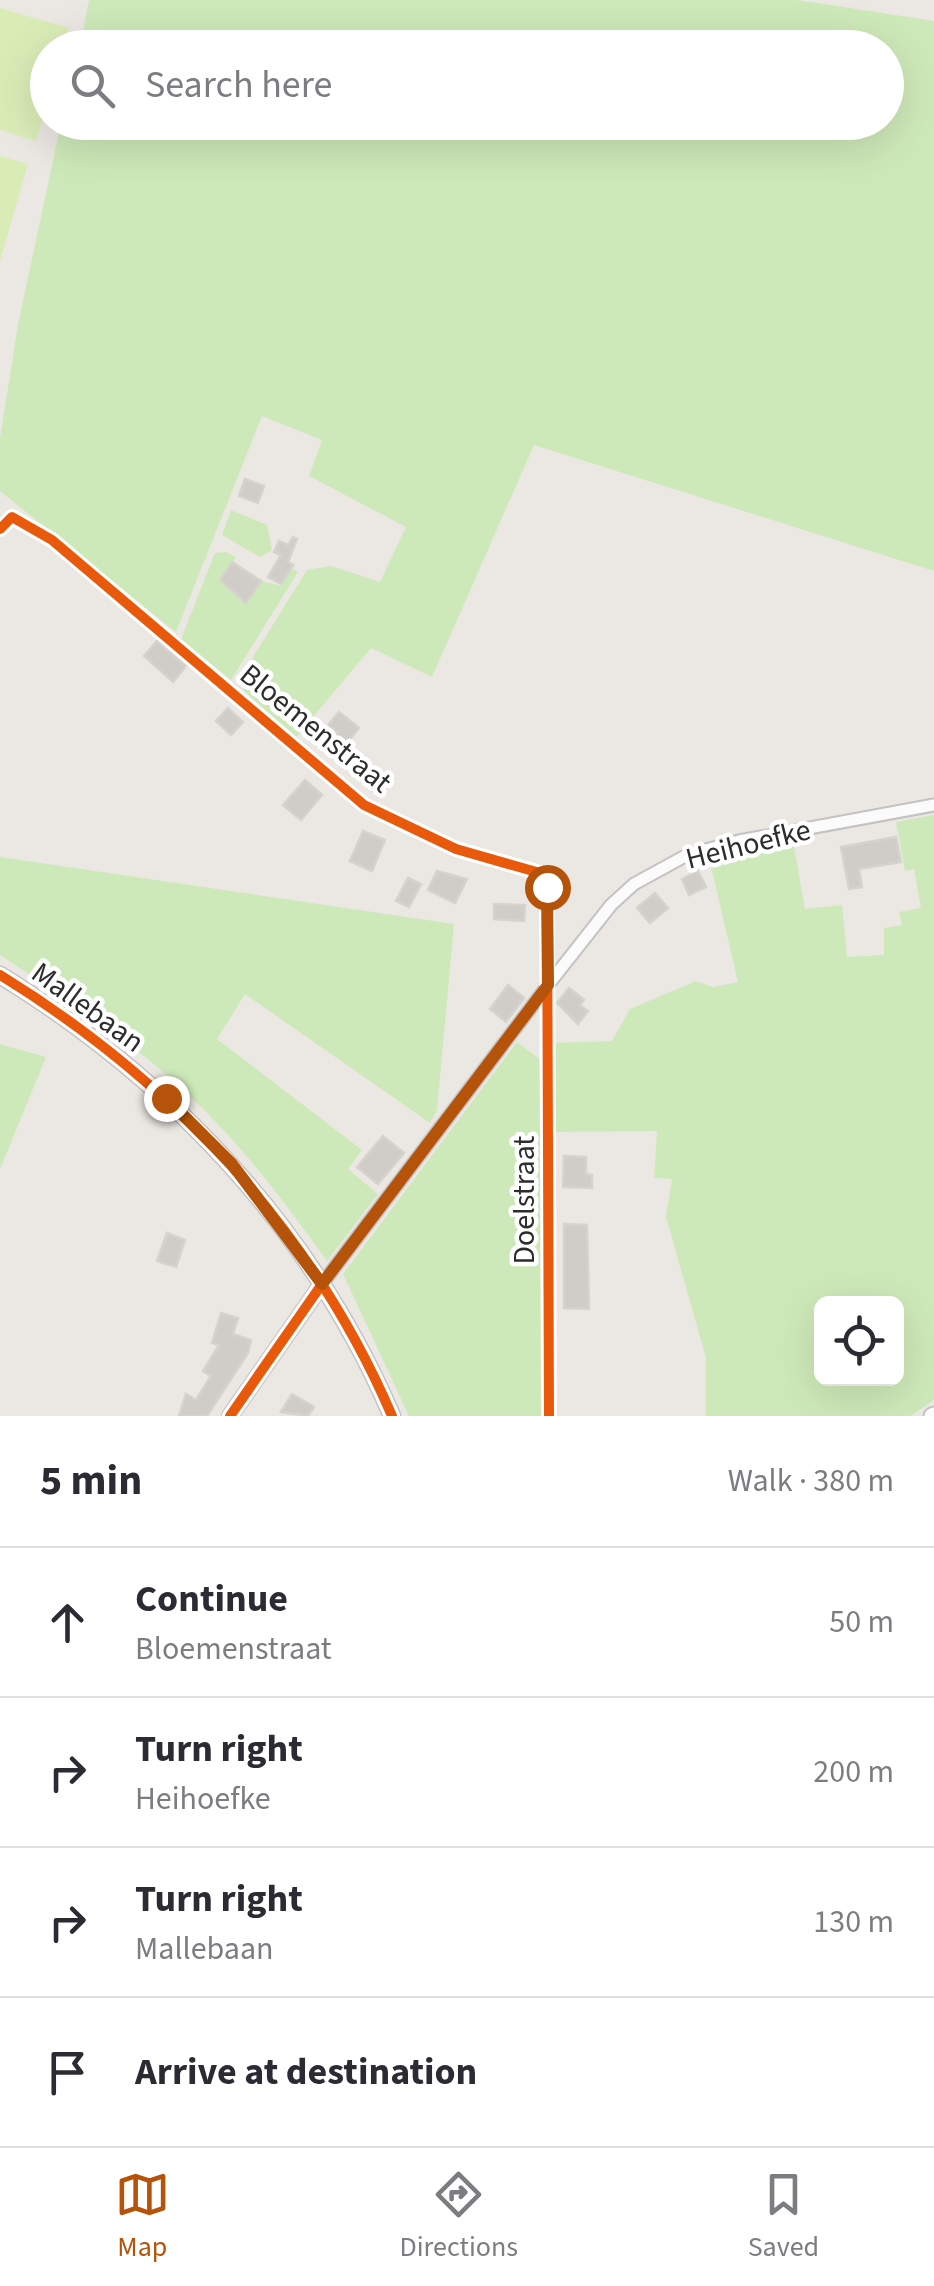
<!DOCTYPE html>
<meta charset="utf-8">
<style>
body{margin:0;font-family:"Source Sans 3",sans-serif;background:#f2f2f3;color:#2b2b33}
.controls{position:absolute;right:30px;bottom:30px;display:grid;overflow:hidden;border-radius:15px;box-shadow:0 10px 40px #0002}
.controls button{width:90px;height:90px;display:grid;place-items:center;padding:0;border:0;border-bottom:2px solid #e1e1e2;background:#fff;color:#2b2b33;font:50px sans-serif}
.stop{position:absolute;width:30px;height:30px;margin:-22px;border:8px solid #b45309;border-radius:50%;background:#fff}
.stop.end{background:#b45309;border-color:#fff;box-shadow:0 2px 10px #0008}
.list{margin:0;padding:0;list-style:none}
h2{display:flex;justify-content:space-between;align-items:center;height:130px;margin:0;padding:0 40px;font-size:42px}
h2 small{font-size:32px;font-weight:400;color:#7c7c81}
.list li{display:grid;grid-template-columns:65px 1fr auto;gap:30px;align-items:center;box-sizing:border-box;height:150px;padding:0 40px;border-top:2px solid #e1e1e2}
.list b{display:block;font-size:38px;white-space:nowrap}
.list p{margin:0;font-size:32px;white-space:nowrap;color:#7c7c81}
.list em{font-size:32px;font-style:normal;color:#7c7c81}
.icon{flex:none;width:55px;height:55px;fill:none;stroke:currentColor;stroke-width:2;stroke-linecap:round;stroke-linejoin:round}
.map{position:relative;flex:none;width:934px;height:1416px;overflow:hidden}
.search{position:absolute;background:#fff;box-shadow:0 10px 40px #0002;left:30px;right:30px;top:30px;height:110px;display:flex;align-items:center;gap:25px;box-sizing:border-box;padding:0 35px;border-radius:55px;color:#7c7c81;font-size:38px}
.sheet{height:730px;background:#fff}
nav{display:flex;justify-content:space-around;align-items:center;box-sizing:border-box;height:140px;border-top:2px solid #e1e1e2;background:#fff;font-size:28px;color:#7c7c81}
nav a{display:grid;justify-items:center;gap:5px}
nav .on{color:#b45309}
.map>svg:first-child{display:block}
.green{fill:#cee9b9;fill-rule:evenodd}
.pitch{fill:#daecb6}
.building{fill:#d0cdc9;stroke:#d6d3ce;stroke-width:2.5}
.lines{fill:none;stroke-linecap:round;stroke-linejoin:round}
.minor-casing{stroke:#c4c3c3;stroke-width:15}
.tertiary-casing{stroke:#c4c3c3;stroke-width:18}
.secondary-casing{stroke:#c4c3c3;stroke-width:19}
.minor{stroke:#fcfbfb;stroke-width:11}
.tertiary{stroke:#fcfbfb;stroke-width:14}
.secondary{stroke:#fcfbfb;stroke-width:15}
.cycleway-casing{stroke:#fff;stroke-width:16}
.cycleway{stroke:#e8590c;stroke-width:10}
.route{stroke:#b45309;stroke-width:12}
.labels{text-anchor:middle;stroke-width:9;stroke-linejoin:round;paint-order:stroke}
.street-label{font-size:30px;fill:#2d2d2d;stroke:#fff}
</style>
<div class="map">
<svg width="934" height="1416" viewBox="0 0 934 1416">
<rect width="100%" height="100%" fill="#ebe7e2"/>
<g class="green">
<polygon points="89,0 798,0 934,21 934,571 534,445 432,677 371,648 296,737 243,690 246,668 307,570 331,566 380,582 406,527 309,476 322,440 262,416 176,632 0,491 0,438 18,325 61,123 886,122 886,48 80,47"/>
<polygon points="231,510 267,525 272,550 260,557 222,535"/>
<polygon points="226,552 236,557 221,580 246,603 261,581 281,586 291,568 298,572 231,680 181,639 215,553"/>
<path d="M934 815V1400L911 1416H706V1358L666 1217 672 1179 654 1178 657 1131 551 1132V1043L612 1041 630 1009 696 981 713 987 738 982 709 858 793 841 805 909 842 905 847 957 884 955V928L902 925 899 912 921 908 914 869 905 871 896 822ZM822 1304H896V1378H822Z"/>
<path d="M0 857 454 924 437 1110 430 1123 245 994 217 1039 362 1150 348 1169 378 1194 327 1261C289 1208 248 1153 201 1107 141 1047 70 1001 0 955Z"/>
<polygon points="517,1042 541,1060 542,1416 409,1416 343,1274"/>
<polygon points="0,1044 46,1057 0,1169"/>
</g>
<g class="pitch">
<polygon points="0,8 69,28 63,47 48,48 47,102 36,141 0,130"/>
<polygon points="0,156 28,164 0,261"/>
</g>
<g class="building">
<polygon points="245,479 264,486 258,503 239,496"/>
<polygon points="293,537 297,539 288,562 293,565 281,584 268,577 281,555 274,552 279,541 288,545"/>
<polygon points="232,562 261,581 246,603 220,580"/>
<polygon points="157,641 186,666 173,682 144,656"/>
<polygon points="228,708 243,722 231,735 216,721"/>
<polygon points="339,712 359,728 343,748 331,739 337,732 328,725"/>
<polygon points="305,780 322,795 301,820 283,805"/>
<polygon points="363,831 385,840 372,871 350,861"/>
<polygon points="896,837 901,862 859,869 862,887 849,889 841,847"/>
<polygon points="437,871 467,879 455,903 428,890"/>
<polygon points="698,871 706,887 689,895 682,879"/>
<polygon points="408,878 421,884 409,907 396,901"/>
<polygon points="655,893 668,908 650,923 637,908"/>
<polygon points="494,904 525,905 524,921 494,919"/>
<polygon points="508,985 524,998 506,1022 490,1009"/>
<polygon points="569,988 584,1000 580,1005 588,1011 578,1024 557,1003"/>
<polygon points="383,1136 404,1153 378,1184 357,1167"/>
<polygon points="564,1156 586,1157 586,1174 592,1175 592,1188 563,1187"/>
<polygon points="564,1224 587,1225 589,1309 564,1308"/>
<polygon points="167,1233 185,1240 176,1267 157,1261"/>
<polygon points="221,1313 238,1318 233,1334 251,1340 248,1353 207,1416 179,1416 186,1394 196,1400 211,1376 203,1371 219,1345 212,1343"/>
<polygon points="292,1394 314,1407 308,1416 281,1412"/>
</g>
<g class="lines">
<g class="minor-casing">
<g id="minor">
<polyline points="0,529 12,517 52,540 364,805 456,849 540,873 547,887 549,1416"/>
<polyline points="322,1284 548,985 611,905 634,884 687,855 739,841 934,805"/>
</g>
</g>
<g class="tertiary-casing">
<polyline id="tertiary" points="230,1416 322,1284"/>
</g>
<g class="secondary-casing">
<g id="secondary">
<path d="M0 975C171 1080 312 1229 392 1416"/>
<polyline points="932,1416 934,1415"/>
</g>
</g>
<use href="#minor" class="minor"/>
<use href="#tertiary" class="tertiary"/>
<use href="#secondary" class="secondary"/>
<g class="cycleway-casing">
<g id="cycleway">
<polyline points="0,529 12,517 52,540 364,805 456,849 540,873 547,887 549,1416"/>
<path d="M0 975C171 1080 312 1229 392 1416"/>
<polyline points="230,1416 322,1284"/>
</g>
</g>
<use href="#cycleway" class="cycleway"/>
</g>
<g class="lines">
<polyline class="route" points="166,1098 232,1164 322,1284 548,985 547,887"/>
</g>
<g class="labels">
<g class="street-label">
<text transform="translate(316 728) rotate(39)" y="10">Bloemenstraat</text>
<text transform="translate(748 844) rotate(-14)" y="10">Heihoefke</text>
<text transform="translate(88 1007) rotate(36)" y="10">Mallebaan</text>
<text transform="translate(524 1200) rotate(-90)" y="10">Doelstraat</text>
</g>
</g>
</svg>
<div class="controls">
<button><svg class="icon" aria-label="locate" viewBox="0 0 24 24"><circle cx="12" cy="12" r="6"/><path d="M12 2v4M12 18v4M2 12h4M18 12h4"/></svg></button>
</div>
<div class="stop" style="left:547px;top:887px"></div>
<div class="stop end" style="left:166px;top:1098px"></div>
<div class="search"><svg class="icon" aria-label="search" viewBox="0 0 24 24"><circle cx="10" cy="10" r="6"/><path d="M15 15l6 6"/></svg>Search here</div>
</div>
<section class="sheet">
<h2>5 min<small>Walk · 380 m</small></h2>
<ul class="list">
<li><svg class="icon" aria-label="ahead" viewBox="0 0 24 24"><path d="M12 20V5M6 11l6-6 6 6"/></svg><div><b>Continue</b><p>Bloemenstraat</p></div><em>50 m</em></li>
<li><svg class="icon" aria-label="right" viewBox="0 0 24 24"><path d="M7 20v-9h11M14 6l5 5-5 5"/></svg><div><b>Turn right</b><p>Heihoefke</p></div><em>200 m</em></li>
<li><svg class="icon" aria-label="right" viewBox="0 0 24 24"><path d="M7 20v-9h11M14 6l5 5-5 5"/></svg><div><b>Turn right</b><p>Mallebaan</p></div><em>130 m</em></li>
<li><svg class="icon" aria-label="arrive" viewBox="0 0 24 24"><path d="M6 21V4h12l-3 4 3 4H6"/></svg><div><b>Arrive at destination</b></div></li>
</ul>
</section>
<nav>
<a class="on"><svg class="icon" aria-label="map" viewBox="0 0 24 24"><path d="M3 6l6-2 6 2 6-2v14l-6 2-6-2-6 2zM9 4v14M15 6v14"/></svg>Map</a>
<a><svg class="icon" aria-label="directions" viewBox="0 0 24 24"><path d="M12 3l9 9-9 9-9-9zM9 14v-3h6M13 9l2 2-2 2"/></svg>Directions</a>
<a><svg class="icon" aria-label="saved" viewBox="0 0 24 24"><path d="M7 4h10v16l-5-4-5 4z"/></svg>Saved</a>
</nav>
